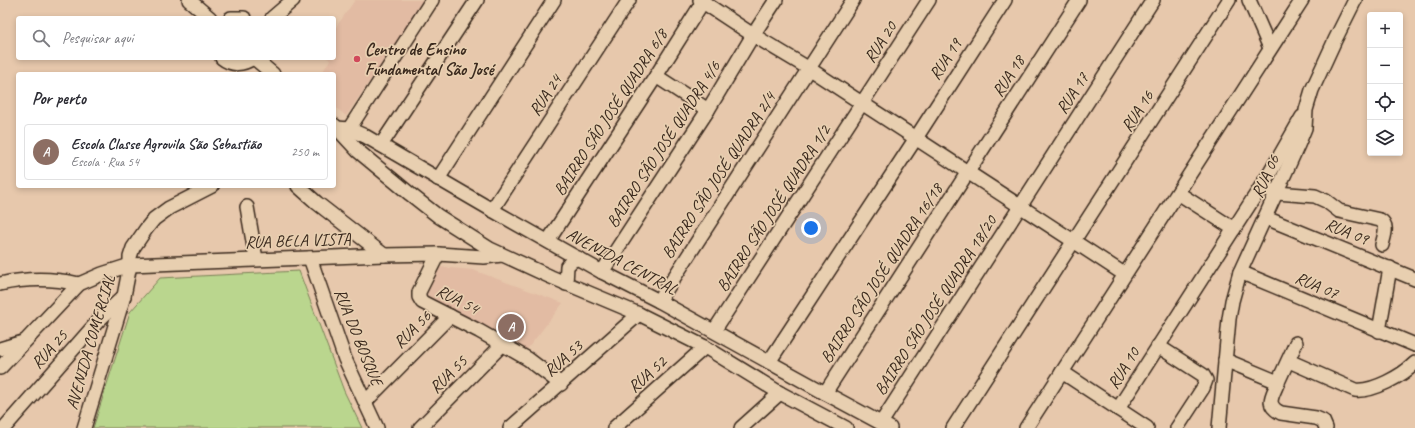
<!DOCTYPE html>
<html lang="pt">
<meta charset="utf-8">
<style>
body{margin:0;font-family:Caveat,sans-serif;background:#f2f2f3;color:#2b2b33}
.controls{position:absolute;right:12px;top:12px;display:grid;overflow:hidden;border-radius:4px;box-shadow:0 2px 6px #0003}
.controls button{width:36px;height:36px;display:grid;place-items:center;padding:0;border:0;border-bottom:1px solid #e1e1e2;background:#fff;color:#2b2b33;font:20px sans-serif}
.you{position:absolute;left:811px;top:228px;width:14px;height:14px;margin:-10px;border:3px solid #fff;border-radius:50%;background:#1a73e8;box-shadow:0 0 0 6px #1a73e833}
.badge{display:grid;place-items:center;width:26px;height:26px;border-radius:50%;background:#b45309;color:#fff;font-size:13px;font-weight:700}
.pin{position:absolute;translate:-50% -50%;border:2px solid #fff;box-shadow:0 1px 4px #0006}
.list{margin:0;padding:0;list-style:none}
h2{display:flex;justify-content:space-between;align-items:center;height:52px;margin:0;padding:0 16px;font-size:17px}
h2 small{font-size:13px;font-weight:400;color:#7c7c81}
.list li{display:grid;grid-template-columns:26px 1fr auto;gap:12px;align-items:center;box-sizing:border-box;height:56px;margin:0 8px 8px;padding:0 8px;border:1px solid #e1e1e2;border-radius:4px}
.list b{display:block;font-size:15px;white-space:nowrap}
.list p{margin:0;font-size:13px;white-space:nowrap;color:#7c7c81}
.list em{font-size:13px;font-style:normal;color:#7c7c81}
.icon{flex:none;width:22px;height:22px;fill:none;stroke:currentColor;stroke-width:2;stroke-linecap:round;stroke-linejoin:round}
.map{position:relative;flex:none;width:1415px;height:428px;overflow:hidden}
.search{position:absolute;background:#fff;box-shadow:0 2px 6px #0003;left:16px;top:16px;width:320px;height:44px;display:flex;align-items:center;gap:10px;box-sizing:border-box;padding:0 14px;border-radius:4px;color:#7c7c81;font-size:15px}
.panel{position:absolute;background:#fff;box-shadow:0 2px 6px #0003;left:16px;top:72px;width:320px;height:116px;border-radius:4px}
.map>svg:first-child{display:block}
.built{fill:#e2bba3}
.green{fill:#bad68e;stroke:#7a8056}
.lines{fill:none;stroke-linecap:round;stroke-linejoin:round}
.minor-casing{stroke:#3b2a1e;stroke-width:16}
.minor{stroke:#e8cfb0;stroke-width:13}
.poi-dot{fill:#d1495b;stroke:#e8cfb0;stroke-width:1.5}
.labels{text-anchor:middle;stroke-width:3.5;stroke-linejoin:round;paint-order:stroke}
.street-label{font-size:17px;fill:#3b2a1e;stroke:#e8cfb0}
.poi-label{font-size:17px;font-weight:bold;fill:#3b2a1e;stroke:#e8cfb0;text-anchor:start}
</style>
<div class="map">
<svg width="1415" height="428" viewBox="0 0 1415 428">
<rect width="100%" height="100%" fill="#e7c8ac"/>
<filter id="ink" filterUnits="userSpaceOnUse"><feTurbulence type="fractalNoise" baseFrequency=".025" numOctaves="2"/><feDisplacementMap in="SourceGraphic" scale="8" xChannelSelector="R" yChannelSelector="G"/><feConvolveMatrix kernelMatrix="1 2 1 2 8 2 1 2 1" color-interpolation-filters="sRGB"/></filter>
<g filter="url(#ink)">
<g class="built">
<polygon points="355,0 425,0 346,116 334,106 334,74 321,74 330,60 327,58 334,58 334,30"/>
<polygon points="439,267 473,270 563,303 525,352 423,297"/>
</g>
<polygon class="green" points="299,271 344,391 362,428 93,428 130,312 160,278"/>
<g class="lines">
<g class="minor-casing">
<g id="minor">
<polyline points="189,0 210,18"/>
<polyline points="700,0 753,35 808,68 1124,274"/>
<polyline points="1249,0 1270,48"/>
<polyline points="231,18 244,18"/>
<polyline points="272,18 293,0"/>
<path d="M222 58C232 66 243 65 253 58"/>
<polyline points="254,58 273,74"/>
<polyline points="656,76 708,110"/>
<polyline points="334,125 358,151 410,194 438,216 490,249 551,277 639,314 705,347 780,393 846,428"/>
<polyline points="337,128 349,129 365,136 492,210 602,272 659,301 825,393 890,428"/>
<polyline points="349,129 432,0"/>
<polyline points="381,145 477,0"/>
<polyline points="438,179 554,0"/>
<polyline points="298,186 317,203 384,255"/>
<path d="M1270 190 1277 193 1315 196 1326 201 1339 211 1380 220C1389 225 1384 236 1382 245"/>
<polyline points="1178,193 1234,229"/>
<polyline points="247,207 256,259"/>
<polyline points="492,210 629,0"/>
<polyline points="1266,218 1415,279"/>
<polyline points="548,241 656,76 704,0"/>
<polyline points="438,254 419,292 419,297 422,302 479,331 528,359 561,384"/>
<polyline points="310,258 345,359 377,428"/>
<polyline points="602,272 708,110 753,35 776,0"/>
<polyline points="1240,272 1415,345"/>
<path d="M0 284C27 278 52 278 79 284"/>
<polyline points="566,284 567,266 572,261 578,258"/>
<polyline points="659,301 853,0"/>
<polyline points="714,331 929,0"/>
<polyline points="1379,331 1390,268"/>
<polyline points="1158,346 1203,375 1206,380 1203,388 1177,428"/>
<polyline points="0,349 23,342"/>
<path d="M1225 360 1278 382C1273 395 1264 405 1281 413L1316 418 1323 421 1326 428"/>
<path d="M1289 361 1355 390C1373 392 1402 376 1415 363"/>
<polyline points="769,362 916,138 1005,0"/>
<polyline points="0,368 79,284 102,274 130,265 384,255 438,254 484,257 502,255"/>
<polyline points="1062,372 1147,428"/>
<polyline points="1278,382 1296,343"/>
<polyline points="825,393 1079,0"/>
<polyline points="365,402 450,316"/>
<polyline points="1118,409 1271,171 1302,117"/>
<polyline points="881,423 1153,0"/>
<polyline points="4,428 99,320 124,296"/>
<polyline points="84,428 124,296 130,265 130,257 133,248 146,229 154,219 169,208 212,186"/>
<polyline points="420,428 502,345"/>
<polyline points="510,428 639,314"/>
<polyline points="614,428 705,347"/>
<polyline points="741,428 780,393"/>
<polyline points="953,428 1229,0"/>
<polyline points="1026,428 1302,0"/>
<polyline points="1219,428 1229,319 1232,301 1240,272 1298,145 1305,128 1306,110 1312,90 1335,40 1355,0"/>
</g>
</g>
<use href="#minor" class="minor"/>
</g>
</g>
<circle class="poi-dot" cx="357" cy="59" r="4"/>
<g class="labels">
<g class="street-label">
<text transform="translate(880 42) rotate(-57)" y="6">RUA 20</text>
<text transform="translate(945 59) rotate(-57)" y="6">RUA 19</text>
<text transform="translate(1008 76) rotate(-57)" y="6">RUA 18</text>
<text transform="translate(1072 93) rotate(-57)" y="6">RUA 17</text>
<text transform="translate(545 95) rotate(-57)" y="6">RUA 24</text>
<text transform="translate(1137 111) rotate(-57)" y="6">RUA 16</text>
<text transform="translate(610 112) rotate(-57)" y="6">BAIRRO SÃO JOSÉ QUADRA 6/8</text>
<text transform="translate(663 144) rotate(-57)" y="6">BAIRRO SÃO JOSÉ QUADRA 4/6</text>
<text transform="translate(718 175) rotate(-57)" y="6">BAIRRO SÃO JOSÉ QUADRA 2/4</text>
<text transform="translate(1265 176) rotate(-66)" y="6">RUA 06</text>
<text transform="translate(773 208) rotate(-57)" y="6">BAIRRO SÃO JOSÉ QUADRA 1/2</text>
<text transform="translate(1347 231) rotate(22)" y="6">RUA 09</text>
<text transform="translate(298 240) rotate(-2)" y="6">RUA BELA VISTA</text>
<text transform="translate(622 261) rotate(28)" y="6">AVENIDA CENTRAL</text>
<text transform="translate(881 273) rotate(-57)" y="6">BAIRRO SÃO JOSÉ QUADRA 16/18</text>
<text transform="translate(1317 285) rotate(23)" y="6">RUA 07</text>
<text transform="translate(458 299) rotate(27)" y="6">RUA 54</text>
<text transform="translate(935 305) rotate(-57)" y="6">BAIRRO SÃO JOSÉ QUADRA 18/20</text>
<text transform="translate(412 329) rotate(-45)" y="6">RUA 56</text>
<text transform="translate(359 337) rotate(68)" y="6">RUA DO BOSQUE</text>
<text transform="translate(90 342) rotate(-74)" y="6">AVENIDA COMERCIAL</text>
<text transform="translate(49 349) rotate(-48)" y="6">RUA 25</text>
<text transform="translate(563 358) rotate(-42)" y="6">RUA 53</text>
<text transform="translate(1123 368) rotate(-58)" y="6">RUA 10</text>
<text transform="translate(448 374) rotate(-45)" y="6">RUA 55</text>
<text transform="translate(647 374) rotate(-42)" y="6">RUA 52</text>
</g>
<g class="poi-label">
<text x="365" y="55">Centro de Ensino<tspan x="365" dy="20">Fundamental São José</tspan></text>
</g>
</g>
</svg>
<div class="controls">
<button>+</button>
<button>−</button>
<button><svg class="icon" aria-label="locate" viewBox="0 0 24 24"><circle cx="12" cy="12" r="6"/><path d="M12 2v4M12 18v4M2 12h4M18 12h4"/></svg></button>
<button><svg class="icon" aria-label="layers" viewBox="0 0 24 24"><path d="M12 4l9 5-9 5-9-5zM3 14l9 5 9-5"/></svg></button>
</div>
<div class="you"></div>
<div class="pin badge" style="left:511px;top:327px;background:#8d6e63">A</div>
<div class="search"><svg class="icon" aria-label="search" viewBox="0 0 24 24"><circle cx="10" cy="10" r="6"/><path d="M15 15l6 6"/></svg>Pesquisar aqui</div>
<section class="panel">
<h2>Por perto<small></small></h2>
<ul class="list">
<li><span class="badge" style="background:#8d6e63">A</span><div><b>Escola Classe Agrovila São Sebastião</b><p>Escola · Rua 54</p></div><em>250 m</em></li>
</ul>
</section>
</div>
